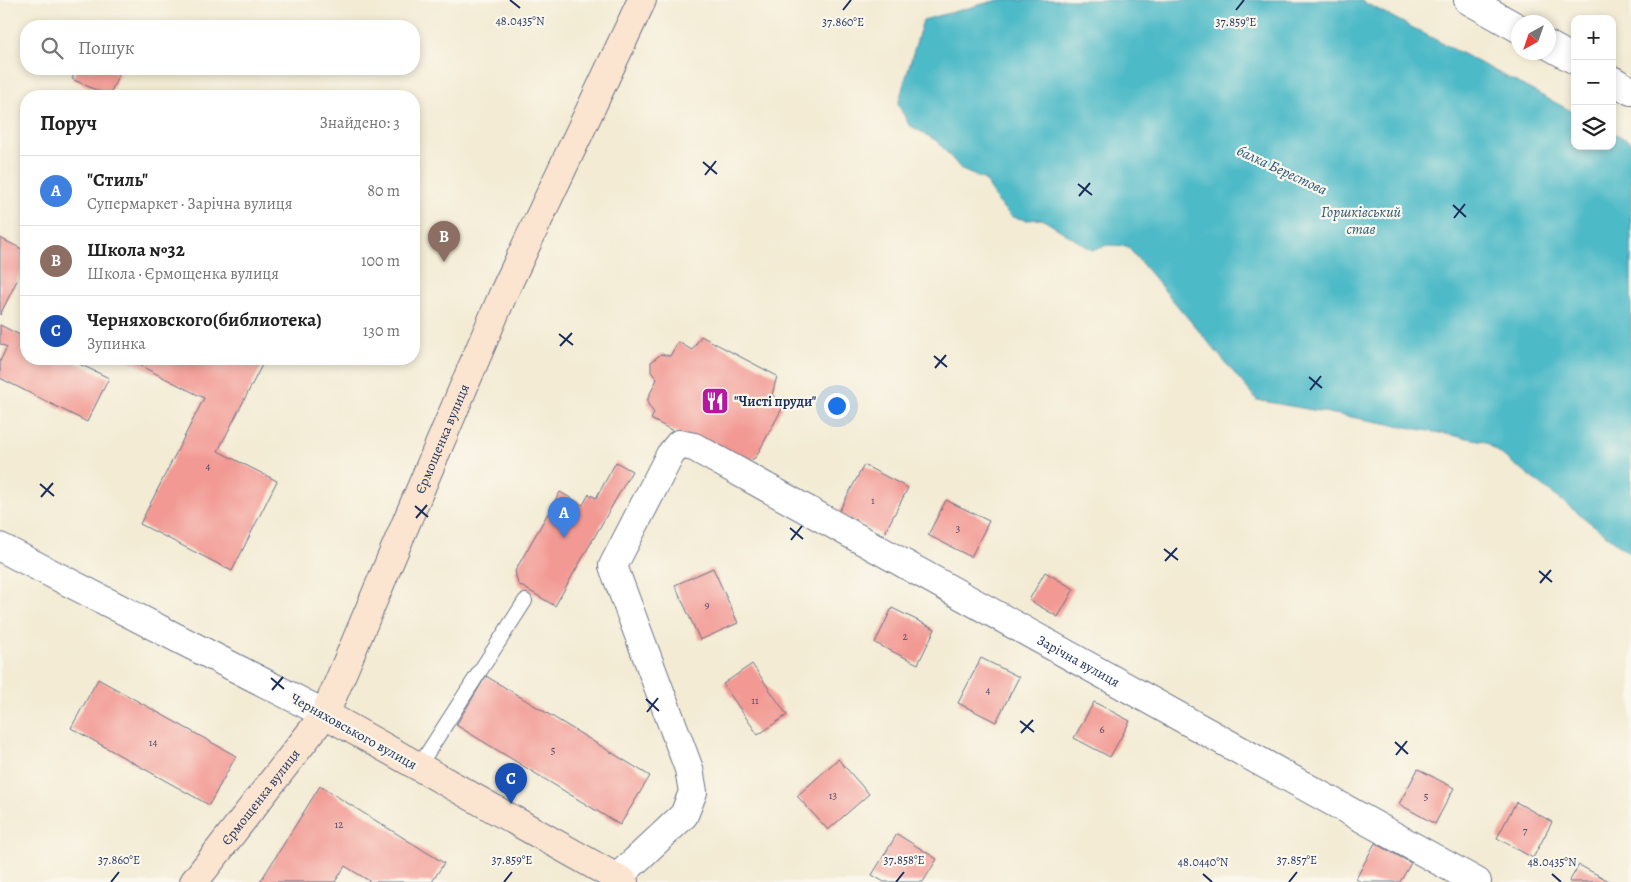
<!DOCTYPE html>
<html lang="uk">
<meta charset="utf-8">
<style>
body{margin:0;font-family:Alegreya,serif;background:#f6f6f6;color:#222}
.controls{position:absolute;right:15px;top:15px;display:grid;overflow:hidden;border-radius:10px;box-shadow:0 2px 8px #0003}
.controls button{width:45px;height:45px;display:grid;place-items:center;padding:0;border:0;border-bottom:1px solid #e0e0e0;background:#fff;color:#222;font:25px sans-serif}
.compass{position:absolute;left:1511px;top:15px;width:45px;height:45px;border-radius:50%;background:#fff;box-shadow:0 2px 8px #0003;rotate:220deg}
.you{position:absolute;left:836px;top:405px;width:18px;height:18px;margin:-12px;border:4px solid #fff;border-radius:50%;background:#1a73e8;box-shadow:0 0 0 8px #1a73e833}
.badge{display:grid;place-items:center;width:32px;height:32px;border-radius:50%;background:#7c3aed;color:#fff;font-size:16px;font-weight:700}
.pin{position:absolute;translate:-50% -41px;filter:drop-shadow(0 1px 2px #0008)}
.pin::after{content:'';position:absolute;top:26px;width:18px;height:15px;background:inherit;clip-path:polygon(0 0,100% 0,50% 100%)}
.list{margin:0;padding:0;list-style:none}
h2{display:flex;justify-content:space-between;align-items:center;height:65px;margin:0;padding:0 20px;font-size:21px}
h2 small{font-size:16px;font-weight:400;color:#767676}
.list li{display:grid;grid-template-columns:32px 1fr auto;gap:15px;align-items:center;box-sizing:border-box;height:70px;padding:0 20px;border-top:1px solid #e0e0e0}
.list b{display:block;font-size:19px;white-space:nowrap}
.list p{margin:0;font-size:16px;white-space:nowrap;color:#767676}
.list em{font-size:16px;font-style:normal;color:#767676}
.icon{flex:none;width:28px;height:28px;fill:none;stroke:currentColor;stroke-width:2;stroke-linecap:round;stroke-linejoin:round}
.map{position:relative;flex:none;width:1631px;height:882px;overflow:hidden}
.search{position:absolute;background:#fff;box-shadow:0 2px 8px #0003;left:20px;top:20px;width:400px;height:55px;display:flex;align-items:center;gap:12px;box-sizing:border-box;padding:0 18px;border-radius:20px;color:#767676;font-size:19px}
.panel{position:absolute;background:#fff;box-shadow:0 2px 8px #0003;left:20px;top:90px;width:400px;height:275px;border-radius:20px}
.map>svg:first-child{display:block}
.water{fill:#4dbac7;stroke:#347492}
.building{fill:#f29993}
.lines{fill:none;stroke-linecap:round;stroke-linejoin:round}
.lane-casing{stroke:#677187;stroke-width:16}
.street-casing{stroke:#677187;stroke-width:30}
.secondary-casing{stroke:#677187;stroke-width:30}
.lane{stroke:#fff;stroke-width:14}
.street{stroke:#fff;stroke-width:28}
.secondary{stroke:#fce5d0;stroke-width:28}
.ticks{fill:none;stroke:#1b2f5e;stroke-width:2}
.labels{text-anchor:middle;stroke-width:4.5;stroke-linejoin:round;paint-order:stroke}
.number-label{font-size:11px;fill:#514a6b}
.poi-label{font-size:14px;font-weight:bold;fill:#1b2f5e;stroke:#fbf7ec;text-anchor:start}
.street-label{font-size:14px;fill:#1b2f5e;stroke:#fbf7ec}
.water-label{font-size:15px;font-style:italic;fill:#2a597e;stroke:#fbf7ec}
.ticks-label{font-size:12px;text-anchor:middle;fill:#1b2f5e;stroke:#fbf7ec;stroke-width:4.5;stroke-linejoin:round;paint-order:stroke}
</style>
<div class="map">
<svg width="1631" height="882" viewBox="0 0 1631 882">
<rect width="100%" height="100%" fill="#fbf7ec"/>
<filter id="ink" filterUnits="userSpaceOnUse"><feTurbulence type="fractalNoise" baseFrequency=".02" numOctaves="2"/><feDisplacementMap in="SourceGraphic" scale="10" xChannelSelector="R" yChannelSelector="G"/><feConvolveMatrix kernelMatrix="1 2 1 2 8 2 1 2 1" color-interpolation-filters="sRGB"/></filter>
<filter id="wash" filterUnits="userSpaceOnUse"><feTurbulence type="fractalNoise" baseFrequency=".0096" numOctaves="4" result="noise"/><feDisplacementMap in="SourceGraphic" scale="20" xChannelSelector="R" yChannelSelector="G"/><feGaussianBlur stdDeviation="1.12" result="paint"/><feColorMatrix in="noise" values="0 0 0 0 0 0 0 0 0 0 0 0 0 0 0 0 0 1.4 0 .05"/><feComposite in="paint" operator="in"/></filter>
<g filter="url(#wash)">
<rect width="100%" height="100%" fill="#f3ebd4"/>
<polygon class="water" points="998,0 1360,0 1575,113 1575,146 1612,146 1612,132 1631,142 1631,554 1484,441 1257,400 1127,246 1107,245 1092,250 1042,219 1027,220 1012,217 998,203 985,180 962,170 937,141 909,125 898,104 923,20"/>
<g id="blocks">
<g class="building">
<polygon points="77,69 108,69 119,74 109,96 72,79"/>
<polygon points="0,238 26,251 26,262 0,315"/>
<polygon points="0,325 26,338 26,359 69,359 109,378 87,422 0,378 0,361 7,347 0,344"/>
<polygon points="701,336 777,376 772,395 785,403 756,457 744,465 736,465 651,419 654,413 648,404 648,398 657,379 651,372 651,362 661,354 670,356 678,342 692,350"/>
<polygon points="127,359 265,359 218,451 277,481 232,571 140,524 204,398"/>
<polygon points="616,462 632,471 555,606 518,584 515,571 560,492 583,505 589,494 596,498"/>
<polygon points="864,465 908,488 883,536 838,513"/>
<polygon points="946,500 989,521 971,557 928,535"/>
<polygon points="713,568 738,623 700,640 675,585"/>
<polygon points="1045,572 1074,589 1058,617 1029,600"/>
<polygon points="892,608 935,629 918,664 875,643"/>
<polygon points="981,658 1019,677 996,722 958,703"/>
<polygon points="752,664 787,715 758,735 723,684"/>
<polygon points="486,676 650,776 620,825 456,725"/>
<polygon points="98,679 236,756 209,805 71,728"/>
<polygon points="1094,702 1130,721 1110,757 1074,738"/>
<polygon points="838,759 869,794 828,830 797,796"/>
<polygon points="1418,769 1454,788 1435,824 1399,804"/>
<polygon points="320,786 444,863 432,882 371,882 345,866 335,882 260,882"/>
<polygon points="1516,802 1552,822 1533,858 1497,838"/>
<polygon points="897,834 937,859 923,882 884,882 872,875"/>
<polygon points="1375,843 1411,863 1400,882 1361,882 1356,879"/>
<polygon points="1579,865 1611,882 1569,882"/>
</g>
</g>
</g>
<g filter="url(#ink)">
<use href="#blocks" fill-opacity="0" stroke="#677187" stroke-width="1"/>
<g class="lines">
<g class="lane-casing">
<polyline id="lane" points="419,766 525,601"/>
</g>
<g class="street-casing">
<g id="street">
<polyline points="1468,0 1518,28"/>
<polyline points="1548,45 1575,60"/>
<polyline points="1612,80 1631,91"/>
<polyline points="0,547 325,714"/>
<path id="s1" d="M617 878 684 815 693 792 689 769 613 566 670 455 679 444 694 447 1477 882"/>
</g>
</g>
<g class="secondary-casing">
<g id="secondary">
<polyline points="325,714 624,882"/>
<path id="s2" d="M194 882 325 714 504 292 642 0"/>
</g>
</g>
<use href="#lane" class="lane"/>
<use href="#street" class="street"/>
<use href="#secondary" class="secondary"/>
</g>
</g>
<path class="ticks" d="M510 0 520 8M843 10 851 0M1236 10 1244 0M703 162 717 174M705 175 716 161M1078 184 1092 195M1079 196 1090 183M1453 205 1466 217M1454 218 1465 204M559 334 573 345M560 346 572 333M934 356 947 367M935 368 946 355M1309 377 1322 388M1310 390 1321 376M40 484 54 496M41 497 53 483M415 506 428 517M416 518 427 505M790 528 803 539M791 540 802 526M1164 549 1178 560M1165 561 1177 548M1539 571 1552 582M1540 583 1551 570M271 678 284 689M272 690 283 677M646 699 659 711M647 712 658 698M1020 721 1034 732M1021 733 1033 720M1395 742 1408 754M1396 755 1407 741M1203 874 1212 882M1552 874 1561 882M111 882 119 872M504 882 512 872M896 882 904 872M1289 882 1297 872"/>
<defs>
<g id="restaurant-square" transform="scale(1.4375)"><rect x="-9" y="-9" width="18" height="18" rx="4" fill="#b5179e" stroke="#fbf7ec"/><path d="M-5-6h1v4h1v-4h1v4h1v-4h1v5L-1.5 .5V6h-2V.5L-5-1ZM5-6V6H3V1.5H1.5Q1.5-4 5-6Z" fill="#fff"/></g>
</defs>
<g fill-rule="evenodd">
<use href="#restaurant-square" x="715" y="401"/>
</g>
<g class="labels">
<g class="number-label">
<text x="208" y="470">4</text>
<text x="873" y="504">1</text>
<text x="958" y="532">3</text>
<text x="707" y="608">9</text>
<text x="905" y="640">2</text>
<text x="988" y="694">4</text>
<text x="755" y="704">11</text>
<text x="1102" y="733">6</text>
<text x="153" y="746">14</text>
<text x="553" y="754">5</text>
<text x="833" y="799">13</text>
<text x="1426" y="800">5</text>
<text x="339" y="828">12</text>
<text x="1525" y="834">7</text>
</g>
<g class="poi-label">
<text x="734" y="406">"Чисті пруди"</text>
</g>
<g class="street-label">
<text dy="5" stroke="none"><textPath href="#s2" startOffset="512">Єрмощенка вулиця</textPath></text>
<text dy="5" stroke="none"><textPath href="#s1" startOffset="951">Зарічна вулиця</textPath></text>
<text transform="translate(354 731) rotate(29)" y="5">Черняховського вулиця</text>
<text dy="5" stroke="none"><textPath href="#s2" startOffset="108">Єрмощенка вулиця</textPath></text>
</g>
<g class="water-label">
<text transform="translate(1282 170) rotate(25)" y="5">балка Берестова</text>
<text x="1361" y="217">Горшківський<tspan x="1361" dy="17">став</tspan></text>
</g>
</g>
<g class="ticks-label">
<text x="520" y="25">48.0435°N</text>
<text x="843" y="26">37.860°E</text>
<text x="1236" y="26">37.859°E</text>
<text x="119" y="864">37.860°E</text>
<text x="512" y="864">37.859°E</text>
<text x="904" y="864">37.858°E</text>
<text x="1297" y="864">37.857°E</text>
<text x="1203" y="866">48.0440°N</text>
<text x="1552" y="866">48.0435°N</text>
</g>
</svg>
<div class="controls">
<button>+</button>
<button>−</button>
<button><svg class="icon" aria-label="layers" viewBox="0 0 24 24"><path d="M12 4l9 5-9 5-9-5zM3 14l9 5 9-5"/></svg></button>
</div>
<svg class="compass" viewBox="-18 -18 36 36"><path d="M0-13l5 13h-10z" fill="#e53935"/><path d="M0 13l5-13h-10z" fill="#767676"/></svg>
<div class="you"></div>
<div class="pin badge" style="left:564px;top:538px;background:#3f7fe0">A</div>
<div class="pin badge" style="left:444px;top:262px;background:#8d6e63">B</div>
<div class="pin badge" style="left:511px;top:804px;background:#1a4fb4">C</div>
<div class="search"><svg class="icon" aria-label="search" viewBox="0 0 24 24"><circle cx="10" cy="10" r="6"/><path d="M15 15l6 6"/></svg>Пошук</div>
<section class="panel">
<h2>Поруч<small>Знайдено: 3</small></h2>
<ul class="list">
<li><span class="badge" style="background:#3f7fe0">A</span><div><b>&quot;Стиль&quot;</b><p>Супермаркет · Зарічна вулиця</p></div><em>80 m</em></li>
<li><span class="badge" style="background:#8d6e63">B</span><div><b>Школа №32</b><p>Школа · Єрмощенка вулиця</p></div><em>100 m</em></li>
<li><span class="badge" style="background:#1a4fb4">C</span><div><b>Черняховского(библиотека)</b><p>Зупинка</p></div><em>130 m</em></li>
</ul>
</section>
</div>
